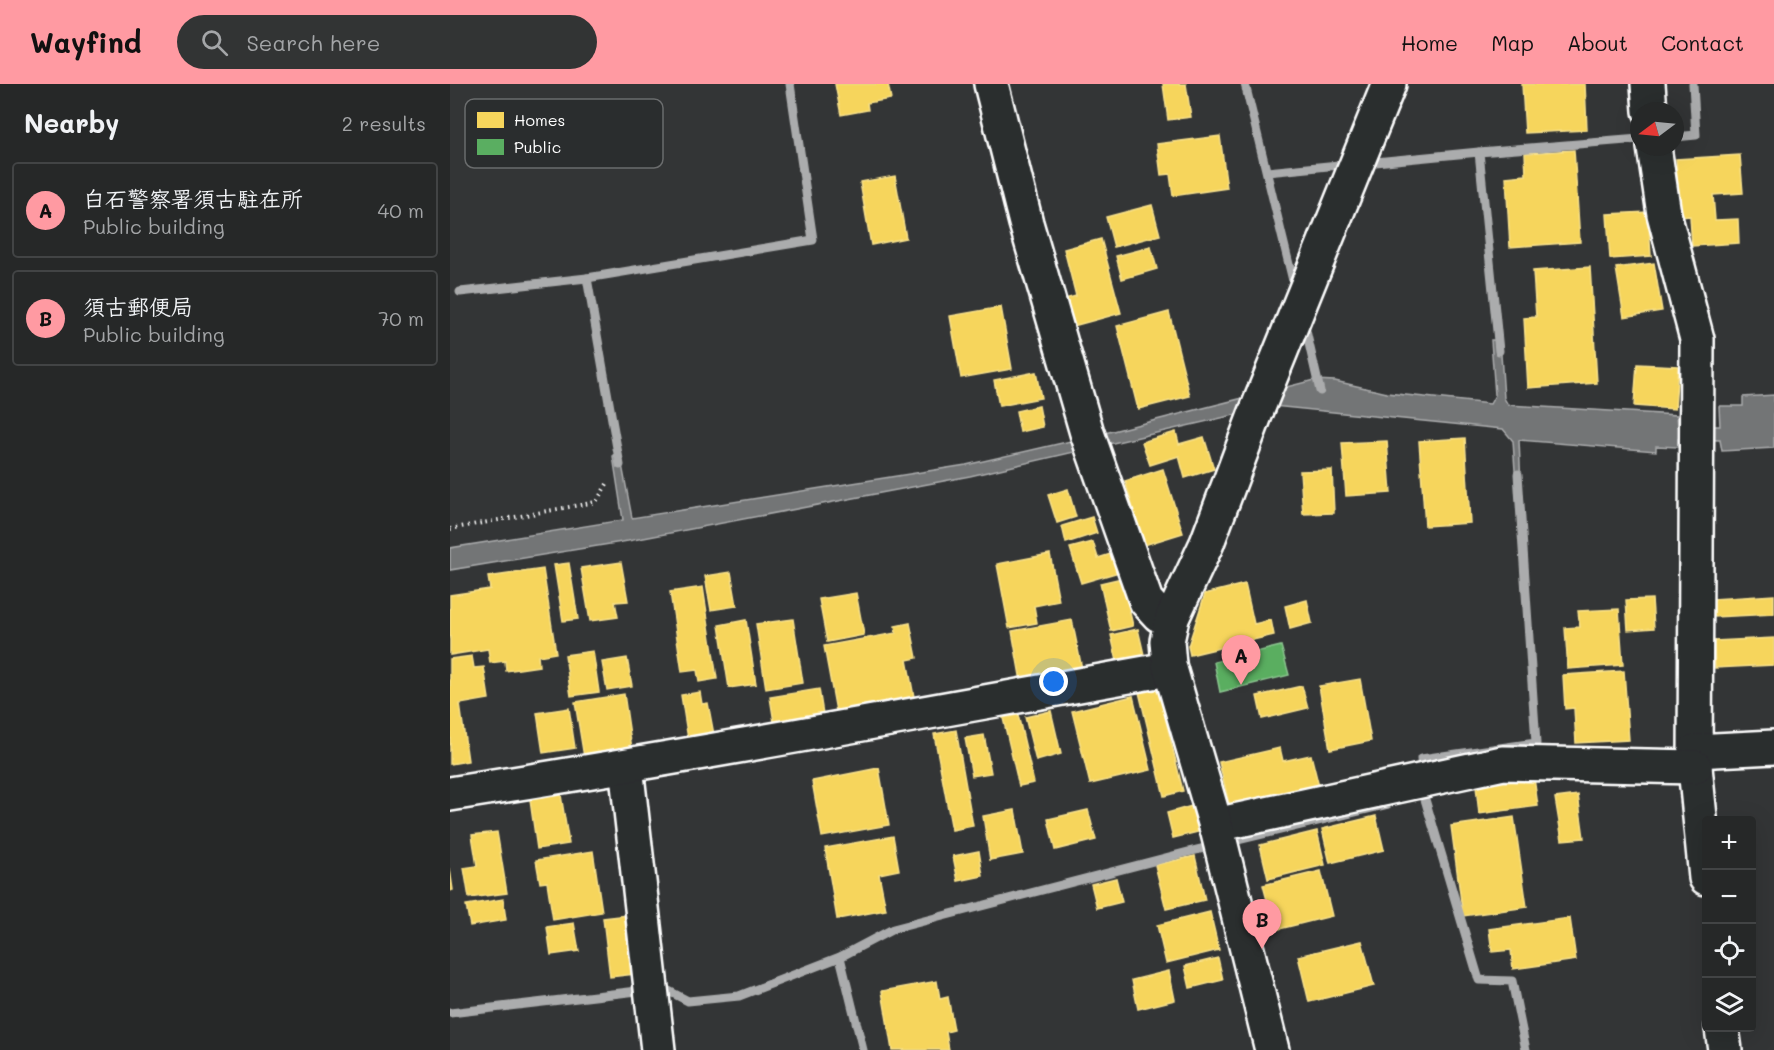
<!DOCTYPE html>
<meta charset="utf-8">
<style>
body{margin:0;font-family:Mali,"Klee One",sans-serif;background:#323434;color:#f1f3f6}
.controls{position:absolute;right:18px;bottom:18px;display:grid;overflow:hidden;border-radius:6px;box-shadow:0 6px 24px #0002}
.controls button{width:54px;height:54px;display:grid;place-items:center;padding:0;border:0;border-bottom:2px solid #424445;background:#262828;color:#f1f3f6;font:30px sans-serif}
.compass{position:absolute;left:1180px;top:18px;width:54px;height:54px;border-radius:50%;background:#262828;box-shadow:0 6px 24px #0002;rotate:254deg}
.you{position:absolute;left:604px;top:598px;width:21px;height:21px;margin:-15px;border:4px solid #fff;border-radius:50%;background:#1a73e8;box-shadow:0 0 0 9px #1a73e833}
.badge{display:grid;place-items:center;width:39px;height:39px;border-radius:50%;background:#ff9aa2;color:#111;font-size:20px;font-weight:700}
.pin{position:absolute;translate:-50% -50px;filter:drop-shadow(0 2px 3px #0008)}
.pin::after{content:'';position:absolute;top:32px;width:21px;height:18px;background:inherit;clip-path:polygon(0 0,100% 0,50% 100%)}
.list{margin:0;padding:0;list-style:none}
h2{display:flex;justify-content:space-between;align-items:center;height:78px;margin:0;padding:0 24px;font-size:26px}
h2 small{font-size:20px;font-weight:400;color:#a4a6a8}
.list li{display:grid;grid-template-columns:39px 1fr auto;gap:18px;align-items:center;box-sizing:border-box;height:96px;margin:0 12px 12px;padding:0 12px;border:2px solid #424445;border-radius:6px}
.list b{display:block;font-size:22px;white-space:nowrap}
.list p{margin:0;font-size:20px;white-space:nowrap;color:#a4a6a8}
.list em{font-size:20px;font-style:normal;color:#a4a6a8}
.icon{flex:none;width:33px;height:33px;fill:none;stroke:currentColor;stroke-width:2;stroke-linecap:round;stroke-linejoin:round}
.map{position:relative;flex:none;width:1324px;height:966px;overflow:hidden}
header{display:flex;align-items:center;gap:36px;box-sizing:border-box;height:84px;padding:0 30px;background:#ff9aa2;color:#111}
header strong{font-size:28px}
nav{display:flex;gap:33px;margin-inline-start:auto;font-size:21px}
.search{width:420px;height:54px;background:#323434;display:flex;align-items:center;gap:15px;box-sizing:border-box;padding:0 21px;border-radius:33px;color:#a4a6a8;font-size:22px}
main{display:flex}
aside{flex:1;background:#262828}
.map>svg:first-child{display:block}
.water{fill:#737576;stroke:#abacad;stroke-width:1.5}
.homes{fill:#f6d55c;stroke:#f9e28d;stroke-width:1.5}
.public{fill:#5aae61;stroke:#8cc690;stroke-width:1.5}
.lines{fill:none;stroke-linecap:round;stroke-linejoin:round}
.stream{stroke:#abacad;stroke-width:9}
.minor-casing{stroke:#fff;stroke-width:38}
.path{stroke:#fff;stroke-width:4;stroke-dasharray:1.5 4.5;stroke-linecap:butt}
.minor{stroke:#2a2d2e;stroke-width:33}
.key{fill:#2a2d2e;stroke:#6a6c6d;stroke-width:1.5}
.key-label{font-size:16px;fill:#fff}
</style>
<header>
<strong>Wayfind</strong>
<div class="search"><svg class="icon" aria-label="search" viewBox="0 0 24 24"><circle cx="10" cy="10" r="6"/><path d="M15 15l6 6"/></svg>Search here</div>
<nav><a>Home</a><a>Map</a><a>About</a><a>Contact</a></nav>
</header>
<main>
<aside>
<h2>Nearby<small>2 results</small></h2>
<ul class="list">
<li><span class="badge">A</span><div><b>白石警察署須古駐在所</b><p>Public building</p></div><em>40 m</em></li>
<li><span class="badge">B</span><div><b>須古郵便局</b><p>Public building</p></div><em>70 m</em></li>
</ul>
</aside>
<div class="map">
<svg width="1324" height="966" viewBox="0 0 1324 966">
<rect width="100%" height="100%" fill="#333536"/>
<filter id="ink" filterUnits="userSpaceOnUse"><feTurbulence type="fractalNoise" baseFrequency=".0167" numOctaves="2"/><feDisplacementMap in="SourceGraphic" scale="12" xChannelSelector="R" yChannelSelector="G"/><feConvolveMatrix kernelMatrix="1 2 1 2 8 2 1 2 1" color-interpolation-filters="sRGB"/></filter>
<g filter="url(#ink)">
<polygon class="water" points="1041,256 1050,256 1054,314 1058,321 1227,331 1228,342 1270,342 1269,322 1293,322 1293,313 1324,311 1324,364 1272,367 1270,356 1228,355 1228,363 1206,362 1206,367 1069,356 1071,402 1066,401 1063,357 1053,345 823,322 520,392 178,457 0,486 0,464 173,436 163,372 170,370 182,434 516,381 647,351 864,296 885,297 937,309 1040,320 1045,311"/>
<g class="homes">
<polygon points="385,0 438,0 441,15 417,19 418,26 391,31"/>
<polygon points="713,0 736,0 741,33 718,36"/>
<polygon points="1072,0 1135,0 1137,46 1075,49"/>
<polygon points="770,52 777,104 723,112 720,90 711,91 707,60"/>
<polygon points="1124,66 1130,158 1060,163 1056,93 1076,91 1075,69"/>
<polygon points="1290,71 1293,109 1263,111 1265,136 1288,135 1289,159 1242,162 1240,132 1230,133 1226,75"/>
<polygon points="445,92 456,154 421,161 410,98"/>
<polygon points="702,121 710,151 664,163 656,133"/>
<polygon points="1198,128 1201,172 1160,175 1157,130"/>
<polygon points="651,155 671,229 623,242 615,215 626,212 614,165"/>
<polygon points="701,163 707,185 672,195 666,172"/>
<polygon points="1204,179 1212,227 1174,233 1166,184"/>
<polygon points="1140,183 1147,299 1078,304 1074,234 1086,233 1083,187"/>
<polygon points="551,223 562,285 511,294 500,232"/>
<polygon points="719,228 740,312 688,325 667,242"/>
<polygon points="1187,280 1228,282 1225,325 1184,322"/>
<polygon points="586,288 591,314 549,322 544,296"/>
<polygon points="589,322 593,343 570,348 566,327"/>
<polygon points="726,348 729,360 754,353 764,385 735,394 729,372 700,381 692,358"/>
<polygon points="1015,354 1020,439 975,442 969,357"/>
<polygon points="937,357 941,409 896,412 892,359"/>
<polygon points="713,385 733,449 694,461 675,397"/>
<polygon points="882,386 884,429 853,430 850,387"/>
<polygon points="618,405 626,433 607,439 598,411"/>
<polygon points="642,433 647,449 616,459 612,442"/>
<polygon points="643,458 648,474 664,469 669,488 631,499 620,464"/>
<polygon points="600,470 609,517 584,522 587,539 559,544 547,480"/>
<polygon points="171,478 178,517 165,518 168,533 140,537 131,484"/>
<polygon points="119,479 128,535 113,537 104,481"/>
<polygon points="93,485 106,569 88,572 89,582 56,587 55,577 40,579 38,565 0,571 0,511 40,505 38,493"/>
<polygon points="281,488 287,522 261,526 255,492"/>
<polygon points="672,494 683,542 661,547 650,499"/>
<polygon points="795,500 804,540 821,536 824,551 740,571 738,562 755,510"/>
<polygon points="253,503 267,595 249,598 247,586 232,588 220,508"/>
<polygon points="406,509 414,551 377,558 369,515"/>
<polygon points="1324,511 1324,530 1264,533 1263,515"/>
<polygon points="1202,515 1204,544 1178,546 1176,516"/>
<polygon points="857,516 862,539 840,545 835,522"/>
<polygon points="1169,525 1173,581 1118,585 1115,544 1130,543 1128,527"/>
<polygon points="343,535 353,599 316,605 306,540"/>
<polygon points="296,536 306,600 279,604 269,541"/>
<polygon points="622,536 632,585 571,597 562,547"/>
<polygon points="460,539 467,574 457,576 464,613 386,627 374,562 446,549 445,542"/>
<polygon points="688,545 695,575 668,581 661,551"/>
<polygon points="1324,554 1324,581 1265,584 1264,557"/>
<polygon points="143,567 149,608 121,612 115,571"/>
<polygon points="22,572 24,584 34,583 39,615 10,620 18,677 0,680 0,575"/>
<polygon points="177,574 182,602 157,606 152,578"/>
<polygon points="1174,587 1179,656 1126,659 1124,624 1115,625 1113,591"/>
<polygon points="910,595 921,657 880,665 869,602"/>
<polygon points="852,602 858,624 812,635 807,612"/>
<polygon points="708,604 733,707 714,712 689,608"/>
<polygon points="369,605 373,630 324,638 320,613"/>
<polygon points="250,608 252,620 258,619 264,651 238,655 231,611"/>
<polygon points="174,610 182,665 134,673 125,618"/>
<polygon points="683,612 701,686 640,700 622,627"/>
<polygon points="119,624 125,664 93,669 87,629"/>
<polygon points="601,627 611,670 586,677 575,633"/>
<polygon points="568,631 584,699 569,702 553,634"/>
<polygon points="506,646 523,742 502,746 484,650"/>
<polygon points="534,651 541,689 522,692 515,654"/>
<polygon points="830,664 833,677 861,671 870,707 781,728 769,678"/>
<polygon points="429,684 439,741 372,753 362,697"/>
<polygon points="1084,694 1088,722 1029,730 1026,702"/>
<polygon points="111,711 119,760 87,765 80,716"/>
<polygon points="1128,711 1134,754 1112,756 1105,714"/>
<polygon points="742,722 748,748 723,754 717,729"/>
<polygon points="565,726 573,770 540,776 533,732"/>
<polygon points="638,726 646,756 605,766 598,735"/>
<polygon points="926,732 934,766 880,779 872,745"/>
<polygon points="1064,733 1077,823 1013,832 1001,742"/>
<polygon points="867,747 875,781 818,795 810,761"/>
<polygon points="47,748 57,809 19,814 14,784 27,782 22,751"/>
<polygon points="443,752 449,786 429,790 436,826 387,835 375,764"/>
<polygon points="143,767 152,828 103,836 97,798 90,799 86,776"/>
<polygon points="529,767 533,792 508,797 503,772"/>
<polygon points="745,772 755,816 716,825 705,781"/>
<polygon points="0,785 3,806 0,807"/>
<polygon points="871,787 882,832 825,846 813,801"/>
<polygon points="666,794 672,818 647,824 641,800"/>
<polygon points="53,815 56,836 20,842 16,821"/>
<polygon points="760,828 769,866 716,879 707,841"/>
<polygon points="178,831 185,890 160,893 153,834"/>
<polygon points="1120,834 1126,876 1063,885 1061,866 1042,868 1039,845"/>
<polygon points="124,839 129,867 101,871 97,843"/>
<polygon points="912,857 924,902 859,918 848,872"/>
<polygon points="768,874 773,896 740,904 735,882"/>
<polygon points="719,887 725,916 688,925 682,896"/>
<polygon points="487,897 490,915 498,913 504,946 496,948 499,966 442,966 432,907"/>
</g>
<polygon class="public" points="831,562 839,591 770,608 764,578"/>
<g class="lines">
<g class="stream">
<polyline points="795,0 845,205"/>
<polyline points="1225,53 1246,51 1243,0"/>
<polyline points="915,79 1029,68"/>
<polyline points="817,88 899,80"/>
<polyline points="10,208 137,194"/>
<polyline points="854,238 870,307"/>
<polyline points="1049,267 1029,68 1189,55"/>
<polyline points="170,381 137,194 363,156 340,0"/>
<polyline points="972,690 971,675 1086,659 1068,390"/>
<polyline points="974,712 1029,896 1062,897 1076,966"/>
<polyline points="390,873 413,966"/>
<polyline points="0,929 213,904 238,917 289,912 390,873 443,845 738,768 938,720"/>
</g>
<g class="minor-casing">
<g id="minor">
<polyline points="541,0 576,139 637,349 696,517 709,531 722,534"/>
<polyline points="1198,0 1200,27"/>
<polyline points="1204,63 1214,130 1247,255 1245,683 1256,794"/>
<polyline points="1245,667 1324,663"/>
<polyline points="176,682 208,966"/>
<path d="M0 710C236 673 472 629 707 587L719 581"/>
<polyline points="766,741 1053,679 1245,683"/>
<polyline points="1272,944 1275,966"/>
<polyline points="822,966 768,749 719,581 717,557 722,534 757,459 805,331 939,0"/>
</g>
</g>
<polyline class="path" points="0,445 146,418 157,400"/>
<use href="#minor" class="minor"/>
</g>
</g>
<rect x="15" y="15" width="198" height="69" rx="9" class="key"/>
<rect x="27" y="28" width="27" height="16" fill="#f6d55c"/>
<rect x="27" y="55" width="27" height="16" fill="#5aae61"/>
<g class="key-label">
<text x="64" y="42">Homes</text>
<text x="64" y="69">Public</text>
</g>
</svg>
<div class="controls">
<button>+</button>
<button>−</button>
<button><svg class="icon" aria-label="locate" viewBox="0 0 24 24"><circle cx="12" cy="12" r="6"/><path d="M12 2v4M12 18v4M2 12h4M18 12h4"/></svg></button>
<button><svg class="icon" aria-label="layers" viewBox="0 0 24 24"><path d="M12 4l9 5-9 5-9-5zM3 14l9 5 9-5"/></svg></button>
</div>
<svg class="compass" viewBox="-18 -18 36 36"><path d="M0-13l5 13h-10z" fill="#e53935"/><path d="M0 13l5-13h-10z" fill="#a4a6a8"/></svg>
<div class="you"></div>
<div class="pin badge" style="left:791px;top:601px">A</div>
<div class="pin badge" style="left:812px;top:865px">B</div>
</div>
</main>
